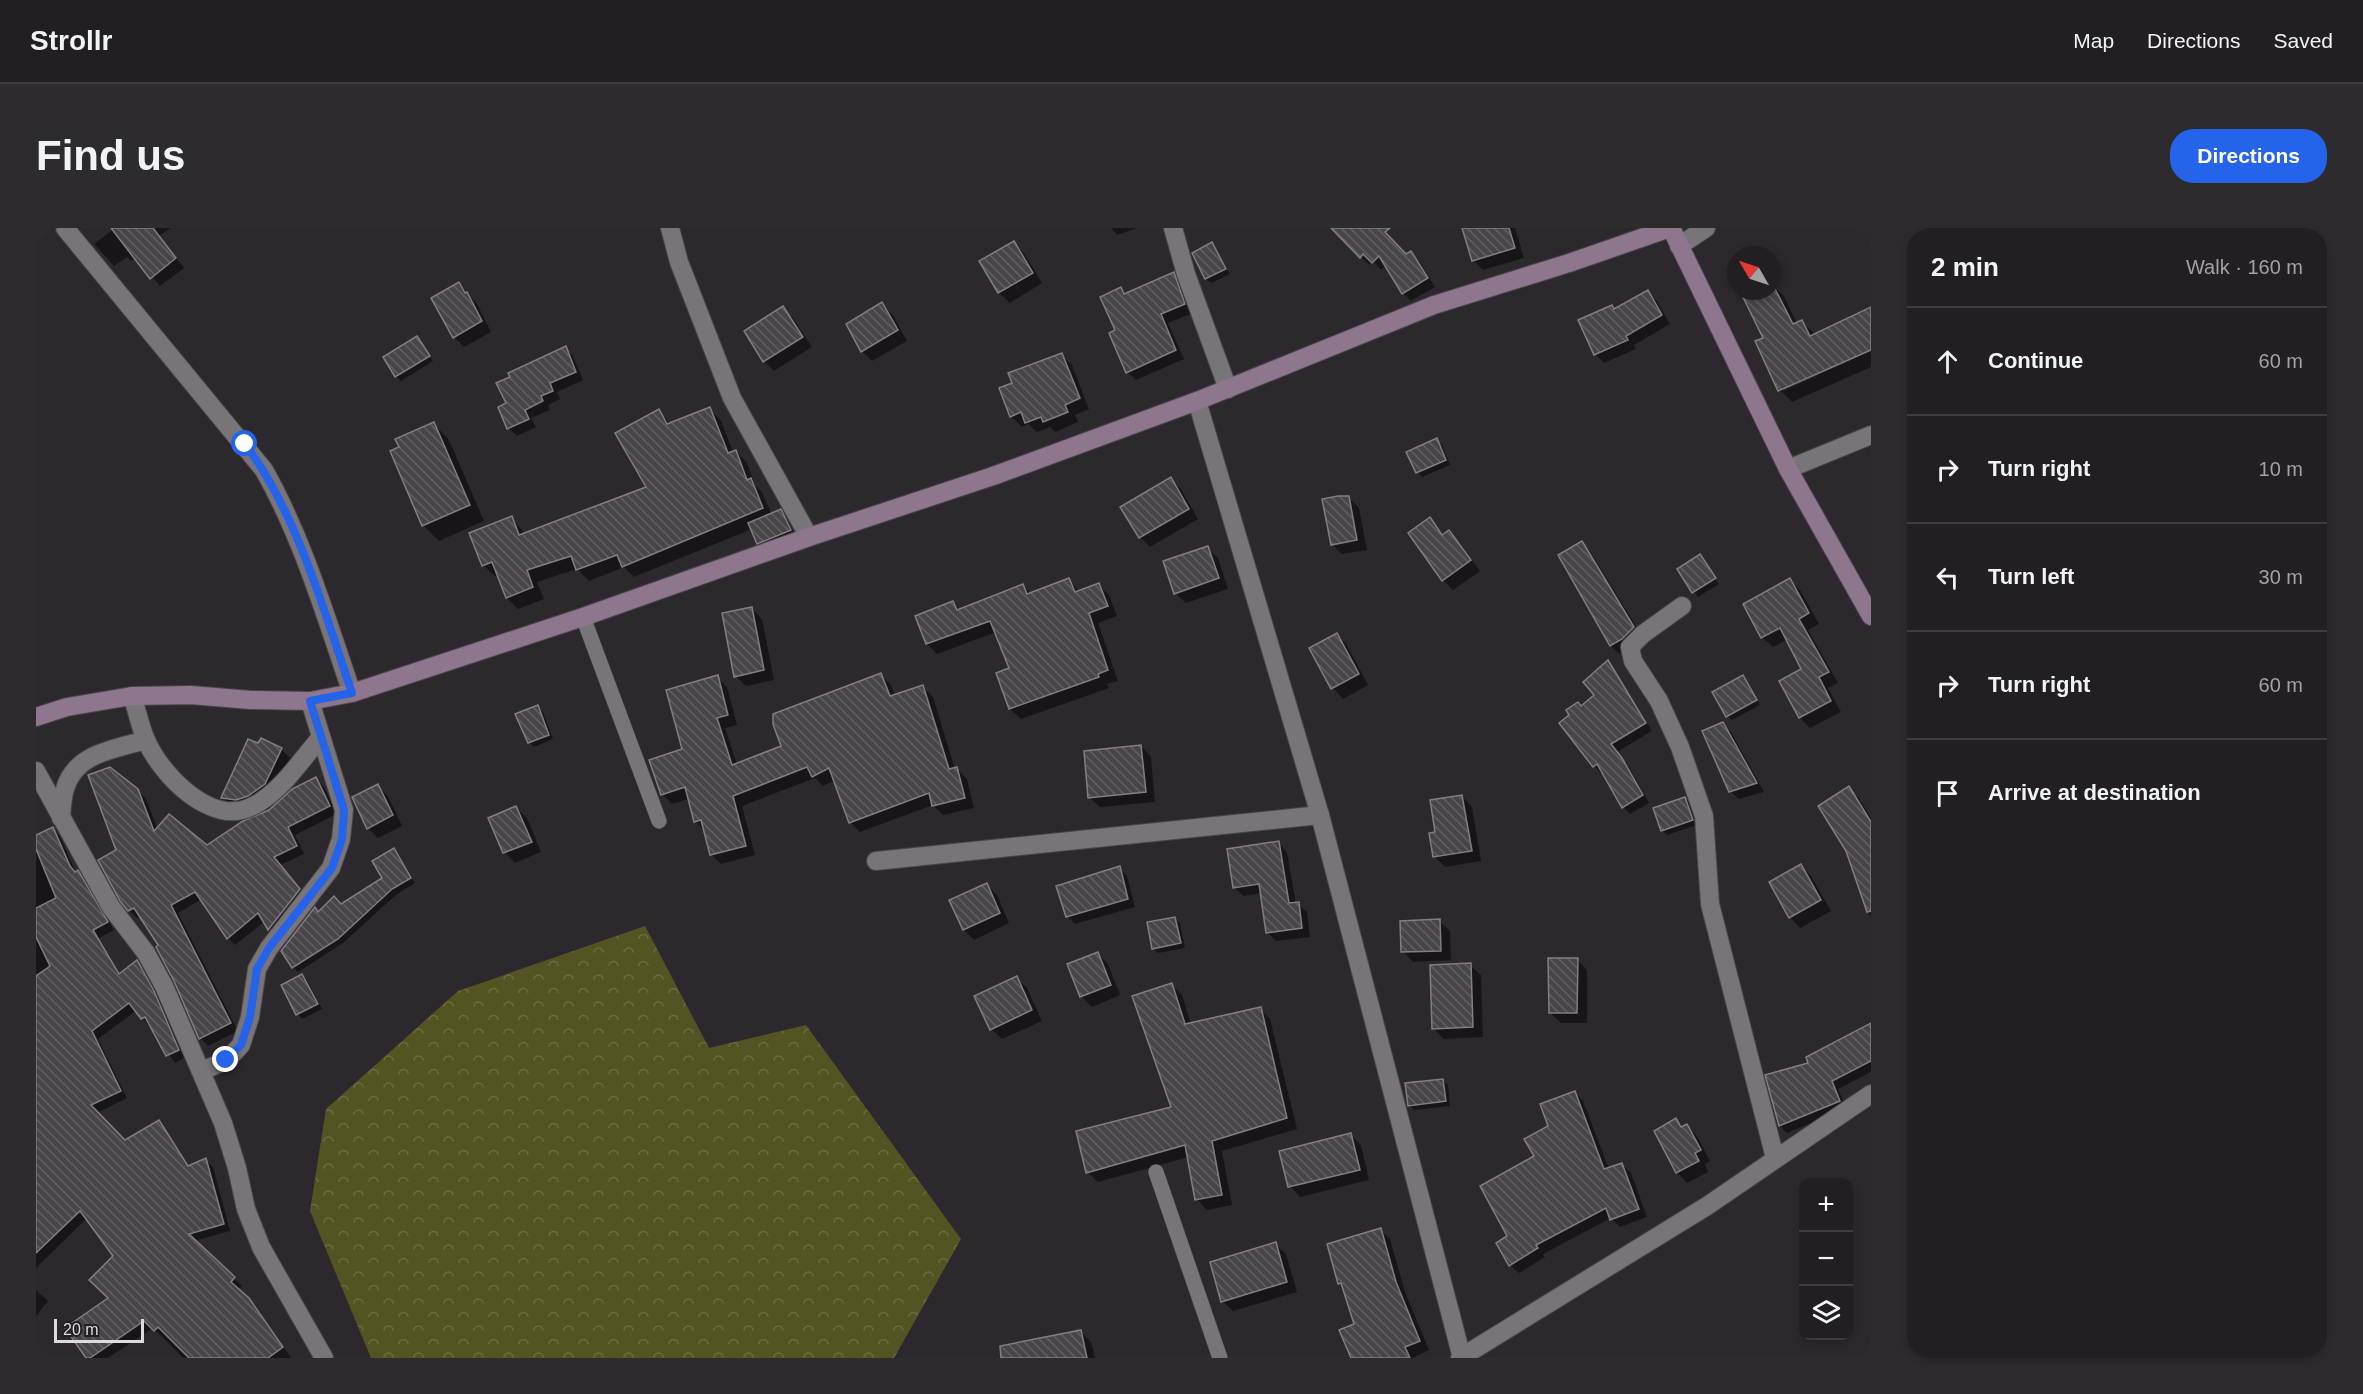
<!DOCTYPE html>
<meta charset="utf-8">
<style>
body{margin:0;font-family:Arial,sans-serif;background:#2e2b2f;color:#f1f3f6}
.controls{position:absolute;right:18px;bottom:18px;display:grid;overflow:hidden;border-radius:12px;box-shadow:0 3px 9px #0003}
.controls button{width:54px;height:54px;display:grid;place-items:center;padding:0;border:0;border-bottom:2px solid #3f3c40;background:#221e22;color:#f1f3f6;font:30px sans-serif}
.compass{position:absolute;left:1691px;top:18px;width:54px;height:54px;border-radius:50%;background:#221e22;box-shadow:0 3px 9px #0003;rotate:309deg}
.scale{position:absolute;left:18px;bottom:15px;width:90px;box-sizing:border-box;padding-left:6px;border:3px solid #dedbde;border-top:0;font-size:16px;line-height:21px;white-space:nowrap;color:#dedbde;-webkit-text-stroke:4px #231f23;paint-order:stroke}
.stop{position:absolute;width:18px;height:18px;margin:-14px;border:4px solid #2563eb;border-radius:50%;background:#fff}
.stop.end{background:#2563eb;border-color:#fff;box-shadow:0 2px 6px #0008}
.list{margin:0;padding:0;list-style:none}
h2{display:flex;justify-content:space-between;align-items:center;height:78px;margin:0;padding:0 24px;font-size:26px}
h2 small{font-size:20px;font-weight:400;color:#a2a2a5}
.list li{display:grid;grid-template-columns:39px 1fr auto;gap:18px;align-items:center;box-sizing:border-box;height:108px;padding:0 24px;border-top:2px solid #3f3c40}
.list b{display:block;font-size:22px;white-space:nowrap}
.list em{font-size:20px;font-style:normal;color:#a2a2a5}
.icon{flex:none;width:33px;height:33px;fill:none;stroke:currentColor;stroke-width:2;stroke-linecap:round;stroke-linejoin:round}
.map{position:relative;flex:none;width:1835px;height:1130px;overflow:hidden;border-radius:24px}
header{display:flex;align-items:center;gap:36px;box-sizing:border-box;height:84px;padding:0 30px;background:#221e22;border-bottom:2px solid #3f3c40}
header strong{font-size:28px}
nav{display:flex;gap:33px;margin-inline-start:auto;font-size:21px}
.intro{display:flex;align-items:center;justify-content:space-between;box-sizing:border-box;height:144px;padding:0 36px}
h1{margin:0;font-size:42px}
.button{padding:15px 27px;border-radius:24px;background:#2563eb;color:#fff;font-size:21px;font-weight:700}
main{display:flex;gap:36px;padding:0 36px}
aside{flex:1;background:#221e22;border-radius:24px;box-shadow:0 3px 9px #0003}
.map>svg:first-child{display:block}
.forest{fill:url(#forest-crowns)}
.shadow{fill:#0007}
.building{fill:url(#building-back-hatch);stroke:#837e83;stroke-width:1.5}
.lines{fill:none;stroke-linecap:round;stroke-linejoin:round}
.lane-casing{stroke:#494649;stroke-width:16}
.street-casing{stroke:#494649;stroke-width:20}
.secondary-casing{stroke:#494649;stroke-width:20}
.lane{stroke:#797479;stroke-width:15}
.street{stroke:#797479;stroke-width:18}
.secondary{stroke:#8e768e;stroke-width:18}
.route{stroke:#2563eb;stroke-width:8}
</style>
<header>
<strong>Strollr</strong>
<nav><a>Map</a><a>Directions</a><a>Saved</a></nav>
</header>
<div class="intro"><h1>Find us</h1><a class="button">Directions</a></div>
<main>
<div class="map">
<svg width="1835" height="1130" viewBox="0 0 1835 1130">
<defs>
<pattern id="forest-crowns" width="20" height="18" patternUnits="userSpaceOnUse" patternTransform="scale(1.5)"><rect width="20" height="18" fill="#525522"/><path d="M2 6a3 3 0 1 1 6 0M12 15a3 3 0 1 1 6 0" fill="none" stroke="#6a6d42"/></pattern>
<pattern id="building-back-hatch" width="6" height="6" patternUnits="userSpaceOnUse" patternTransform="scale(1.5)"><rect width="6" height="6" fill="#494449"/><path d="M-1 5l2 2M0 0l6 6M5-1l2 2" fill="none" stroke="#635e63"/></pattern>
</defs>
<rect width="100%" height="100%" fill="#2d282d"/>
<polygon class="forest" points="609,698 673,820 770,797 925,1011 858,1130 335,1130 274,983 290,881 422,763"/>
<g class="shadow">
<polygon points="79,0 135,0 123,8 148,40 124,58 100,30 95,33 91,29 78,38 58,16"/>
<polygon points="1075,0 1101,0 1081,7"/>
<polygon points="1308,0 1342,0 1370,27 1374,25 1383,33 1399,59 1375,73 1367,65 1350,37 1345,42 1337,33 1333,37 1305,8"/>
<polygon points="1433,0 1479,0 1488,30 1447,42 1437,32"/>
<polygon points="978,15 988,25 1006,55 974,75 963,65 945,34"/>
<polygon points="1176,16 1194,46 1175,55 1170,51 1158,25"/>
<polygon points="1137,46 1146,55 1157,85 1132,95 1148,131 1100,152 1091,144 1085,61 1090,66"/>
<polygon points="423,56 441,76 455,104 428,119 418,109"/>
<polygon points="1736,57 1748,68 1761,96 1766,94 1779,106 1835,81 1835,120 1747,159 1747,163 1835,123 1835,139 1756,174 1744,162 1729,110 1722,63 1736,63"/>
<polygon points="1612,64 1621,73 1634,96 1598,117 1600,121 1568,135 1559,126 1576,79 1580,82"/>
<polygon points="846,76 857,87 871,113 836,133 826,123"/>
<polygon points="747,80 757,90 776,119 738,143 728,133"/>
<polygon points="381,110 397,133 365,153 360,148"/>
<polygon points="529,120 537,128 547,152 521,164 524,171 512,177 514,182 495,190 500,199 481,208 473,200 472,176"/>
<polygon points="1025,127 1036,137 1053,181 1039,187 1042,194 1019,204 1014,199 1001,204 992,196 986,199 975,188 978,156"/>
<polygon points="674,181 685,193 697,224 700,223 711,235 719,257 726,264 736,287 745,283 749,288 759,307 727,320 722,315 716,301 598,349 588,339 553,353 541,341 501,354 508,371 482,381 471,370 462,347 459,348 447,337 476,290 489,306 612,260 623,183 635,196"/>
<polygon points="398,196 413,212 448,293 403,313 387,297"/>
<polygon points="1401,212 1406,217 1414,237 1386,249 1381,244"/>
<polygon points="1135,251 1145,261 1162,291 1114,319 1104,309"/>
<polygon points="1312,269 1323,280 1331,322 1306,326 1296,316"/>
<polygon points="1394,291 1408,307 1412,304 1423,314 1444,343 1417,362 1407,352"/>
<polygon points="1546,315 1554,323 1606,408 1583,426 1575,418 1524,328"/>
<polygon points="1171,320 1182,330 1192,361 1150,375 1139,365"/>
<polygon points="1664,328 1683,356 1662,369 1643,341"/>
<polygon points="1032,352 1044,364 1063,357 1073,367 1081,388 1062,395 1082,453 1071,456 1073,460 985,491 974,481 962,446 975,441 960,404 901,426 891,416 917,375 924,382 987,357 995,366"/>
<polygon points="1754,352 1764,362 1783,396 1772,402 1802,455 1792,460 1805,484 1774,500 1764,490 1767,442 1752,411 1737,419 1726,409"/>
<polygon points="715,380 726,391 738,452 710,458 699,448"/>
<polygon points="1301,407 1311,417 1332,457 1307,471 1297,460 1275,420"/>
<polygon points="1572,434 1578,441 1616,503 1581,524 1593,539 1613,575 1594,586 1587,579 1567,543 1565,545 1558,538 1545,479 1560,467"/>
<polygon points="845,447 855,457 859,468 887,459 897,469 919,541 921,541 931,551 938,580 907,587 897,577 824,604 814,594 799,552 787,558 779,550 706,578 719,627 685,636 675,626 670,604 659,593 653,571 636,576 626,566 681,449 691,459 701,497 689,500 701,536 747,518"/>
<polygon points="1707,449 1724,477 1696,492 1691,488"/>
<polygon points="502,479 507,484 517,511 498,519 493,514"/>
<polygon points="1686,495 1695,504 1728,564 1703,571 1694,563"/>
<polygon points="223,517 245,521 254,530 238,565 195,578 187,569"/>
<polygon points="1105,518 1115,529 1119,574 1064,579 1053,569"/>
<polygon points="280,551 288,559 301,586 259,607 268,626 244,637 271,670 241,709 229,693 199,717 192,710 166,671 142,685 202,803 172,818 164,810 124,717 105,687 101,690 93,682 82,622 101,562 110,571 122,602 171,619 234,583"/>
<polygon points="341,558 352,568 366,598 342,610 332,600"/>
<polygon points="1813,560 1823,570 1835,590 1835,690 1811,622"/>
<polygon points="1426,568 1436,579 1445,633 1409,639 1399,629 1395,606 1401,605"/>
<polygon points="1649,570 1654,575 1661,597 1631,607 1626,602"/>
<polygon points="480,580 491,590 505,624 479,635 469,624 454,591"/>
<polygon points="17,601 24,608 40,645 49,651 78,702 63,710 84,746 101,734 108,742 125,772 150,829 139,835 101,782 62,811 91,870 61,885 89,914 122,894 130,902 154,939 169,932 177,939 194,1003 158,1013 206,1058 202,1062 220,1079 255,1130 147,1130 117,1100 72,1130 51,1130 74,1071 79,1028 51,990 0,1040 0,609"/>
<polygon points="1243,615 1251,624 1260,676 1262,676 1271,684 1274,709 1240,713 1231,704 1226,665 1207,668 1199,660"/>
<polygon points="357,622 379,655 361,666 307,715 262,744 257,739 282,685 306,678 348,651"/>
<polygon points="1765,638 1775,648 1795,683 1764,700 1754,689"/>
<polygon points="1083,640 1091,648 1099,679 1039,696 1031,688"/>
<polygon points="950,657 961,667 973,695 938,712 928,702"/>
<polygon points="1139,691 1144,695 1149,720 1122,725 1117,720"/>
<polygon points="1403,693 1414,703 1415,732 1377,734 1367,723"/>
<polygon points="1061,725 1072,736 1084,767 1056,779 1045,768"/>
<polygon points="1541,731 1551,742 1551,795 1525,795 1514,785"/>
<polygon points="1434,737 1445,747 1447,809 1408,811 1397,800"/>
<polygon points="266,747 271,752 286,781 266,791 262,786"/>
<polygon points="980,750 991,760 1006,793 966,811 955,801"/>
<polygon points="1136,757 1146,767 1155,796 1224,781 1234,791 1261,901 1186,923 1196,977 1171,982 1161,971 1153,929 1062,954 1051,944 1137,880"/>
<polygon points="1835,797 1835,844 1802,861 1811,881 1751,905 1744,898 1731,848 1774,836"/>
<polygon points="1407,852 1412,857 1414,878 1378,882 1373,877"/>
<polygon points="1538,864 1547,873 1573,941 1586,936 1595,945 1611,989 1584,999 1575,990 1507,1026 1509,1029 1483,1045 1474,1037 1473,1008 1500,929 1514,899"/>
<polygon points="1640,892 1648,900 1651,898 1661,908 1674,933 1669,936 1672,944 1651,955 1641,944"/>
<polygon points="1315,907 1325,917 1333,952 1264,969 1254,958"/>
<polygon points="1344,1002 1354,1011 1369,1064 1393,1122 1377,1130 1316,1130 1320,1096 1308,1059 1303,1055"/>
<polygon points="1239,1016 1250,1026 1261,1064 1197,1083 1186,1073"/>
<polygon points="0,1062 12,1073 0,1088"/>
<polygon points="1045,1104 1055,1114 1059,1130 970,1130"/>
</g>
<g class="building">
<polygon points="75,0 117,0 140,30 114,51"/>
<polygon points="1295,0 1354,0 1349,4 1370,26 1375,23 1392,50 1366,66 1343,28 1336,35 1327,26 1324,30"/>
<polygon points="1426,0 1473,0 1479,20 1436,33"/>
<polygon points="978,13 997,45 962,65 943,33"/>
<polygon points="1176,14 1190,41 1169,51 1156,25"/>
<polygon points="1138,44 1149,76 1125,86 1140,122 1090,145 1073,105 1079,102 1064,69 1085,59 1088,66"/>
<polygon points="423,54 429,65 431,64 446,93 417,110 395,70"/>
<polygon points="1736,55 1757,96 1766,92 1774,108 1835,79 1835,122 1742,163 1719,113 1727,110 1704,63 1736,63"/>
<polygon points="1612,62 1626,87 1590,108 1592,112 1558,127 1542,92 1576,77 1578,81"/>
<polygon points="846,74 862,102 825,124 810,96"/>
<polygon points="747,78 767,109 727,134 708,103"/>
<polygon points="381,108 394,128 359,149 347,129"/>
<polygon points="530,118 540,144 514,155 517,163 505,168 507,173 489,182 493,191 471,201 462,179 470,175 460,155 474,149 472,145"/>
<polygon points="1026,125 1044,170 1029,177 1032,184 1007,194 1005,189 989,195 985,184 974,189 963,160 976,155 972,145"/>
<polygon points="674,179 692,225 700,222 711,252 715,250 727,280 586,339 581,327 540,342 535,328 491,342 497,359 470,370 456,334 446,338 433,305 476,288 483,307 610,259 579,205 623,181 631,196"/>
<polygon points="398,194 434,277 386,298 354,223 363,219 359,211"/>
<polygon points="1401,210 1410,232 1380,245 1370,224"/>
<polygon points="1135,249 1153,281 1103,310 1084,279"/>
<polygon points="1302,268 1313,268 1321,312 1295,317 1286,271"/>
<polygon points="745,281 755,302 721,316 712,295"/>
<polygon points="1394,289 1406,307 1413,302 1435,332 1406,353 1372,305"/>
<polygon points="1546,313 1598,399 1586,411 1574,418 1522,327"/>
<polygon points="1172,318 1183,350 1138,366 1127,333"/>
<polygon points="1664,326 1680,350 1656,365 1641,341"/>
<polygon points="1033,350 1039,364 1063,355 1072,378 1053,385 1072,442 1062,446 1063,449 973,481 960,445 973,440 954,393 890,416 879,388 917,373 921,382 987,356 991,366"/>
<polygon points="1754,350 1773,385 1763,391 1793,444 1783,449 1795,473 1763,490 1743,453 1765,441 1744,400 1725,410 1707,376"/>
<polygon points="716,379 728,442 698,449 686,385"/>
<polygon points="1301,405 1323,446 1295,461 1273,420"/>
<polygon points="1572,432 1610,495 1575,516 1586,530 1607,567 1586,580 1561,536 1557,539 1523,495 1533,487 1530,482 1542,474 1545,478 1558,467 1547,454"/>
<polygon points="845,445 854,468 887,457 913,541 921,539 929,570 896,578 893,565 813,595 793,540 776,549 771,539 697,568 710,618 674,627 665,592 658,594 649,559 625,567 613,532 646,521 630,462 682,447 692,487 681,490 696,537 745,518 737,496 737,486"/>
<polygon points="1707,447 1721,472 1690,489 1676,464"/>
<polygon points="502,477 513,507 492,515 479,486"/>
<polygon points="1687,494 1721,555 1693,564 1666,503"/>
<polygon points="225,510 246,520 229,556 212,568 200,572 185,570 212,511 222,515"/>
<polygon points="1105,517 1110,564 1052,570 1048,523"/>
<polygon points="74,539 102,561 118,603 133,586 171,617 207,593 233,582 256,561 280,549 294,578 252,599 261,618 238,629 264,661 232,702 222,685 191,711 159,664 135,677 195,795 163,811 138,753 120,719 122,717 98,680 92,683 84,673 62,632 80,622 52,547"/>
<polygon points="342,556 357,587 331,601 316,569"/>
<polygon points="1813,558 1835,594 1835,683 1831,684 1810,623 1782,578"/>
<polygon points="1426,567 1436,623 1397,629 1393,605 1399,604 1394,572"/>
<polygon points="1649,569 1657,592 1625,603 1617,580"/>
<polygon points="480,578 496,614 467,625 452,590"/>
<polygon points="17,599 34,638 39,644 42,642 72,694 57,702 83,746 101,732 118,763 143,822 130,828 109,789 105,791 93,775 56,803 85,863 55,877 89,912 123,892 152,938 170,930 188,996 153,1006 199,1049 195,1054 213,1070 247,1119 232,1130 153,1130 122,1099 118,1103 108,1093 54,1130 50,1130 29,1100 72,1070 53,1052 77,1028 44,983 0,1025 0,748 14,738 0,709 0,680 20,670 0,621 0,607"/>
<polygon points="1243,613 1253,675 1263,674 1266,700 1230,705 1223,656 1197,660 1191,621"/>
<polygon points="358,620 375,650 356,661 302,711 256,740 245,723 279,679 282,684 298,668 305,676 346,650 336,633"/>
<polygon points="1765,636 1785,672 1753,690 1733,654"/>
<polygon points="1084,638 1092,671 1030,689 1020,658"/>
<polygon points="951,655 964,685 927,702 913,672"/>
<polygon points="1139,689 1145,715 1116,721 1111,694"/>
<polygon points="1404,691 1405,723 1365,724 1364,693"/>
<polygon points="1062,724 1075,757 1044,769 1031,736"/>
<polygon points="1512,730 1542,730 1541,785 1513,785"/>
<polygon points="1435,735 1437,799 1396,801 1394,737"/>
<polygon points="266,746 282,776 260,787 245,757"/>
<polygon points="981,748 996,782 954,802 938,768"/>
<polygon points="1136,755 1149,796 1225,779 1251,890 1176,913 1186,967 1159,972 1149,917 1050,945 1040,903 1135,879 1096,768"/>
<polygon points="1835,795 1835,833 1796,853 1804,873 1743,898 1729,847 1772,835 1770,829"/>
<polygon points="1407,851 1410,873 1372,878 1369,855"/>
<polygon points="1539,863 1568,941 1586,935 1603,981 1574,992 1570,980 1500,1017 1502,1020 1473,1038 1460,1015 1471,1008 1444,958 1498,928 1488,911 1512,898 1504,876"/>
<polygon points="1640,890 1645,899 1651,896 1665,922 1659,925 1663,933 1640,945 1618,903"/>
<polygon points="1315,905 1324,942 1252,959 1243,923"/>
<polygon points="1345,1000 1360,1054 1384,1113 1369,1119 1374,1130 1315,1130 1303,1102 1318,1096 1305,1055 1302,1056 1291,1016"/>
<polygon points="1240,1014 1251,1054 1185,1074 1174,1034"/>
<polygon points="1045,1102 1051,1130 965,1130 964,1118"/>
</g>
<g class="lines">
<g class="lane-casing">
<g id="lane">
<polyline points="547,389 623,593"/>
<polyline points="1120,944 1184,1130"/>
</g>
</g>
<g class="street-casing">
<g id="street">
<path d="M29 0 228 242C267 311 290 390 316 465"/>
<polyline points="634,0 643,34 696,170 773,309"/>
<polyline points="1137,0 1150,46 1192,161"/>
<polyline points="1643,18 1670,0"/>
<polyline points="1161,173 1284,587 1426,1130"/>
<polyline points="1752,241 1835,207"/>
<polyline points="1646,378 1607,406 1594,419 1597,433 1623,473 1644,519 1668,588 1674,676 1739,930"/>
<path d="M96 468C101 482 104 498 110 512 125 547 176 600 217 578 245 564 265 532 285 509"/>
<polyline points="0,543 75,679 110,725 128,758 187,895 201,940 210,981 225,1019 288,1130"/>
<path d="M25 590C26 580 26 570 29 561 39 525 79 521 110 512"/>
<polyline points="840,633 1284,587"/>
<polyline points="166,843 191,832 205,817 214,789 221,741 233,720 295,640 305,611 308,582 274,473"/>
<polyline points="1424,1130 1671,978 1835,866"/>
</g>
</g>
<g class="secondary-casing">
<g id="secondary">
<polyline points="1635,0 1752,241 1835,388"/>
<polyline points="0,489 31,479 96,468 155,467 215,472 274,473 316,465 547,389 773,309 957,248 1161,173 1398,77 1533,35 1634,0"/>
</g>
</g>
<use href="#lane" class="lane"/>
<use href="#street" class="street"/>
<use href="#secondary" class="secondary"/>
</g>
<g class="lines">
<path class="route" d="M190 832 205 817 214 789 221 741 233 720 296 640 306 611 308 582 274 473 316 465C288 383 261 285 209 216"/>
</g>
</svg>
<div class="controls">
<button>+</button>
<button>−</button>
<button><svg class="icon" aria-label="layers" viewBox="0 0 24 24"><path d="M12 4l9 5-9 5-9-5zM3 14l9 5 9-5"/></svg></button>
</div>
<svg class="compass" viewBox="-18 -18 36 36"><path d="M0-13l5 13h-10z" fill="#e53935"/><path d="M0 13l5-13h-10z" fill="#a2a2a5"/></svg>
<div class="scale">20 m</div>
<div class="stop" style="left:209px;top:216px"></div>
<div class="stop end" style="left:190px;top:832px"></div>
</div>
<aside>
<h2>2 min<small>Walk · 160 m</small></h2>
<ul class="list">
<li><svg class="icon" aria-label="ahead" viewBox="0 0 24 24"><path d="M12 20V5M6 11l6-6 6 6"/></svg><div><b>Continue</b></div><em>60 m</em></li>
<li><svg class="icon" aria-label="right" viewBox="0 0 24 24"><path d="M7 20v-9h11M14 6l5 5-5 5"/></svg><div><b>Turn right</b></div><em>10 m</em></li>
<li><svg class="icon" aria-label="left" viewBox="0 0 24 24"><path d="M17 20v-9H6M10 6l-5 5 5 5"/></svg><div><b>Turn left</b></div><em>30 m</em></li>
<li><svg class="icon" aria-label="right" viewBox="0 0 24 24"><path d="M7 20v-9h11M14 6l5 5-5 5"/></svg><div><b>Turn right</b></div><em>60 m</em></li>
<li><svg class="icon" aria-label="arrive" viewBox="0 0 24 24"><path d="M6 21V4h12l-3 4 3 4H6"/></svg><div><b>Arrive at destination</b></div></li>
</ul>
</aside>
</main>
